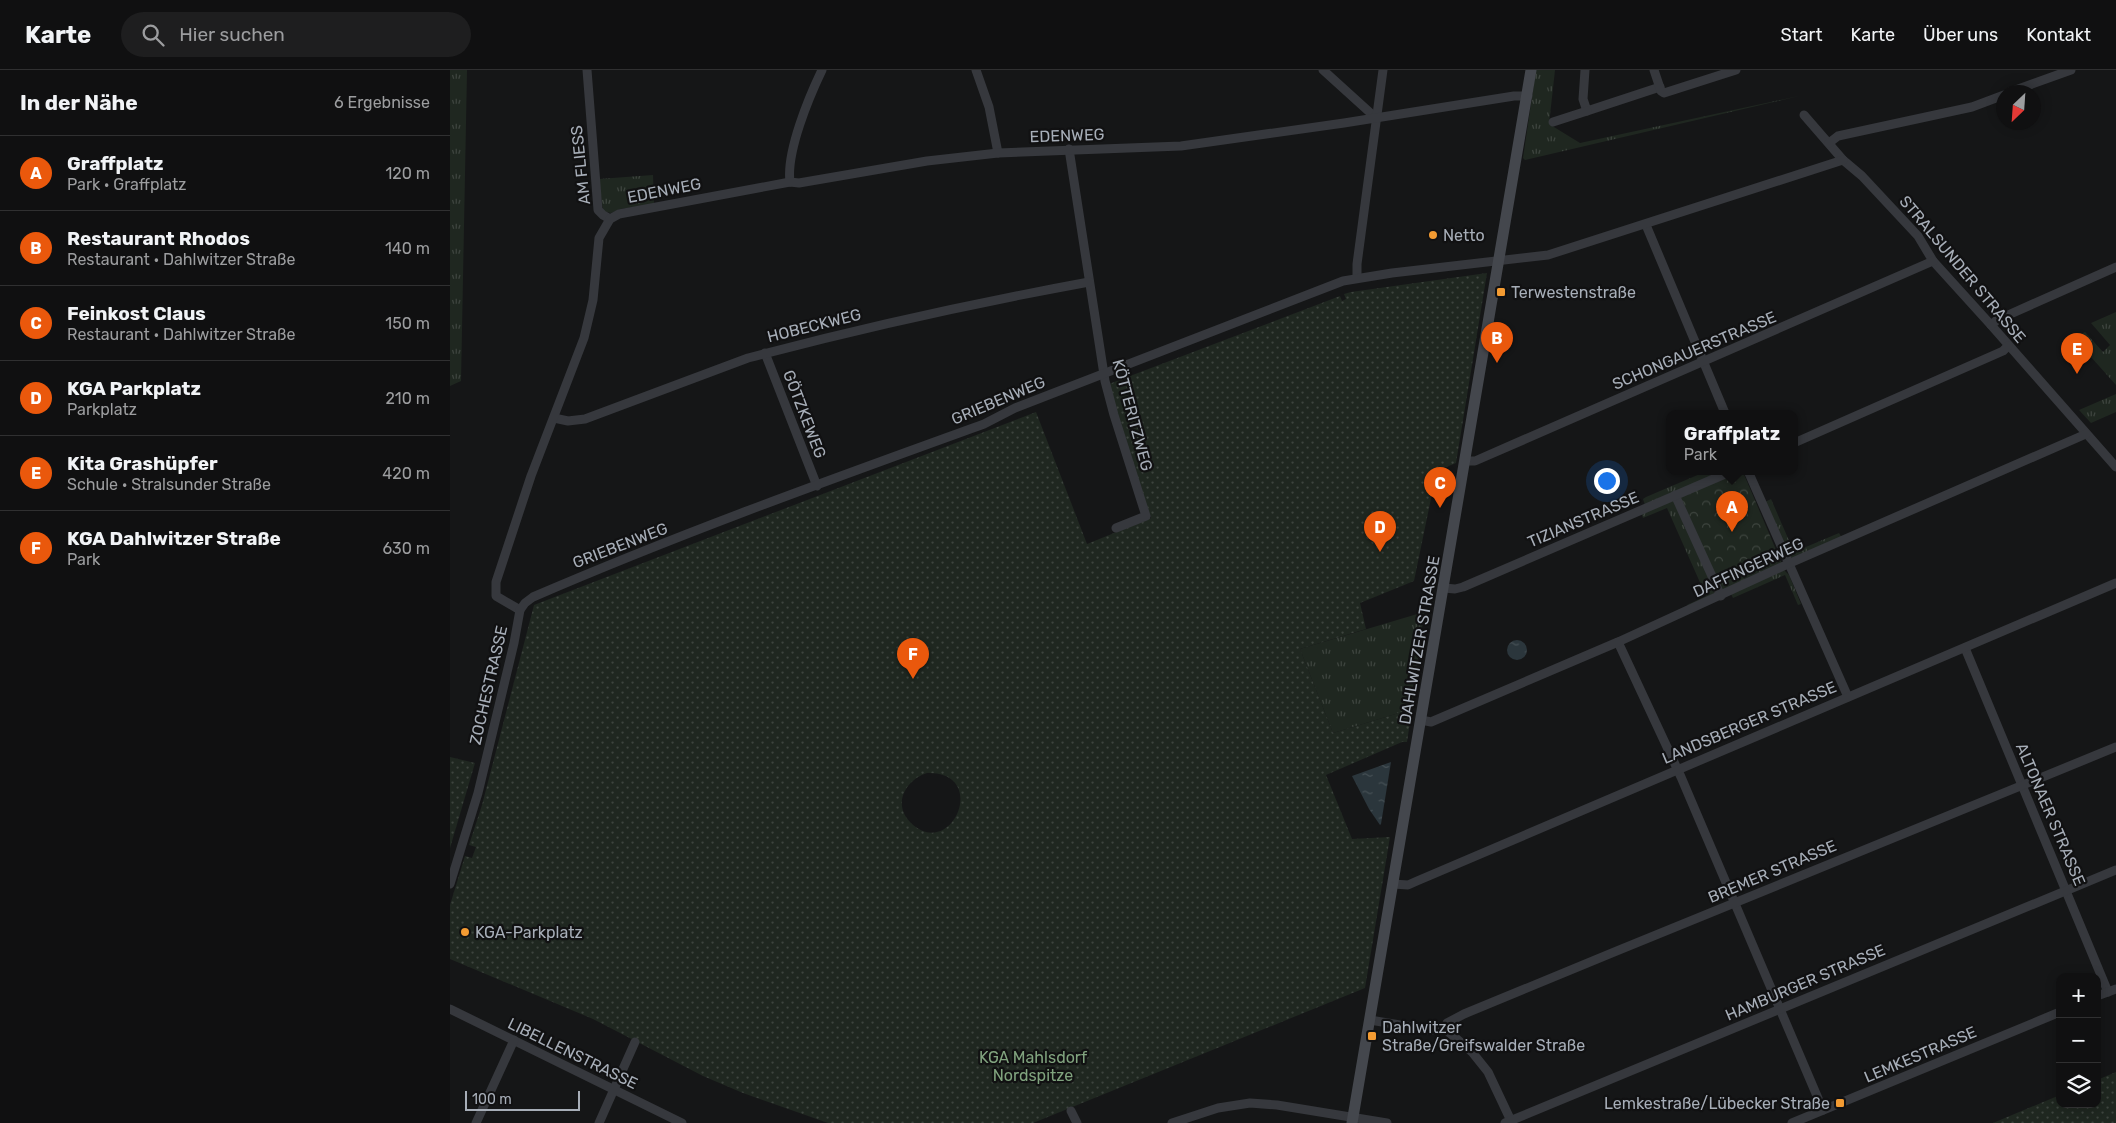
<!DOCTYPE html>
<html lang="de">
<meta charset="utf-8">
<style>
body{margin:0;font-family:Rubik,sans-serif;background:#1e1e1f;color:#f1f3f6}
.controls{position:absolute;right:15px;bottom:15px;display:grid;overflow:hidden;border-radius:10px;box-shadow:0 2px 12px #0003}
.controls button{width:45px;height:45px;display:grid;place-items:center;padding:0;border:0;border-bottom:1px solid #303031;background:#101011;color:#f1f3f6;font:25px sans-serif}
.compass{position:absolute;left:1546px;top:15px;width:45px;height:45px;border-radius:50%;background:#101011;box-shadow:0 2px 12px #0003;rotate:205deg}
.scale{position:absolute;left:15px;bottom:12px;width:115px;box-sizing:border-box;padding-left:5px;border:2px solid #a7aeb8;border-top:0;font-size:14px;line-height:18px;white-space:nowrap;color:#a7aeb8;-webkit-text-stroke:4px #111112;paint-order:stroke}
.you{position:absolute;left:1156px;top:410px;width:18px;height:18px;margin:-12px;border:4px solid #fff;border-radius:50%;background:#1a73e8;box-shadow:0 0 0 8px #1a73e833}
.badge{display:grid;place-items:center;width:32px;height:32px;border-radius:50%;background:#ea580c;color:#fff;font-size:16px;font-weight:700}
.pin{position:absolute;translate:-50% -41px;filter:drop-shadow(0 1px 2px #0008)}
.pin::after{content:'';position:absolute;top:26px;width:18px;height:15px;background:inherit;clip-path:polygon(0 0,100% 0,50% 100%)}
.popup{position:absolute;left:1216px;top:340px;width:132px;height:65px;box-sizing:border-box;display:grid;place-content:center;border-radius:10px;background:#101011;filter:drop-shadow(0 1px 4px #0005);font-size:16px;white-space:nowrap;color:#9c9d9f}
.popup b{font-size:19px;color:#f1f3f6}
.popup::after{content:'';position:absolute;left:50%;top:100%;margin-left:-10px;border:10px solid transparent;border-top-color:#101011}
.list{margin:0;padding:0;list-style:none}
h2{display:flex;justify-content:space-between;align-items:center;height:65px;margin:0;padding:0 20px;font-size:21px}
h2 small{font-size:16px;font-weight:400;color:#9c9d9f}
.list li{display:grid;grid-template-columns:32px 1fr auto;gap:15px;align-items:center;box-sizing:border-box;height:75px;padding:0 20px;border-top:1px solid #303031}
.list b{display:block;font-size:19px;white-space:nowrap}
.list p{margin:0;font-size:16px;white-space:nowrap;color:#9c9d9f}
.list em{font-size:16px;font-style:normal;color:#9c9d9f}
.icon{flex:none;width:28px;height:28px;fill:none;stroke:currentColor;stroke-width:2;stroke-linecap:round;stroke-linejoin:round}
.map{position:relative;flex:none;width:1666px;height:1053px;overflow:hidden}
header{display:flex;align-items:center;gap:30px;box-sizing:border-box;height:70px;padding:0 25px;background:#101011;border-bottom:1px solid #303031}
header strong{font-size:24px}
nav{display:flex;gap:28px;margin-inline-start:auto;font-size:18px}
.search{width:350px;height:45px;background:#1e1e1f;display:flex;align-items:center;gap:12px;box-sizing:border-box;padding:0 18px;border-radius:28px;color:#9c9d9f;font-size:19px}
main{display:flex}
aside{flex:1;background:#101011}
.map>svg:first-child{display:block}
.grass{fill:url(#grass-tufts)}
.park{fill:url(#park-crowns)}
.garden{fill:url(#garden-dots);fill-rule:evenodd}
.water{fill:url(#water-ripples)}
.lines{fill:none;stroke-linecap:round;stroke-linejoin:round}
.minor{stroke:#36383d;stroke-width:9}
.secondary{stroke:#44474d;stroke-width:11}
.poi-dot{fill:#f39b32;stroke:#111112;stroke-width:2}
.labels{text-anchor:middle;stroke-width:4.5;stroke-linejoin:round;paint-order:stroke}
.street-label{font-size:16px;fill:#a7aeb8;stroke:#111112}
.poi-label{font-size:16px;fill:#a7aeb8;stroke:#111112;text-anchor:start}
.park-label{font-size:16px;fill:#80a37e;stroke:#111112}
</style>
<header>
<strong>Karte</strong>
<div class="search"><svg class="icon" aria-label="search" viewBox="0 0 24 24"><circle cx="10" cy="10" r="6"/><path d="M15 15l6 6"/></svg>Hier suchen</div>
<nav><a>Start</a><a>Karte</a><a>Über uns</a><a>Kontakt</a></nav>
</header>
<main>
<aside>
<h2>In der Nähe<small>6 Ergebnisse</small></h2>
<ul class="list">
<li><span class="badge">A</span><div><b>Graffplatz</b><p>Park · Graffplatz</p></div><em>120 m</em></li>
<li><span class="badge">B</span><div><b>Restaurant Rhodos</b><p>Restaurant · Dahlwitzer Straße</p></div><em>140 m</em></li>
<li><span class="badge">C</span><div><b>Feinkost Claus</b><p>Restaurant · Dahlwitzer Straße</p></div><em>150 m</em></li>
<li><span class="badge">D</span><div><b>KGA Parkplatz</b><p>Parkplatz</p></div><em>210 m</em></li>
<li><span class="badge">E</span><div><b>Kita Grashüpfer</b><p>Schule · Stralsunder Straße</p></div><em>420 m</em></li>
<li><span class="badge">F</span><div><b>KGA Dahlwitzer Straße</b><p>Park</p></div><em>630 m</em></li>
</ul>
</aside>
<div class="map">
<svg width="1666" height="1053" viewBox="0 0 1666 1053">
<defs>
<pattern id="grass-tufts" width="24" height="20" patternUnits="userSpaceOnUse" patternTransform="scale(1.25)"><rect width="24" height="20" fill="#1f2720"/><path d="M3 7l-1-3M5 7V3M7 7l1-3M15 17l-1-3M17 17v-4M19 17l1-3" fill="none" stroke="#3d443e"/></pattern>
<pattern id="park-crowns" width="20" height="18" patternUnits="userSpaceOnUse" patternTransform="scale(1.25)"><rect width="20" height="18" fill="#1f2720"/><path d="M2 6a3 3 0 1 1 6 0M12 15a3 3 0 1 1 6 0" fill="none" stroke="#3d443e"/></pattern>
<pattern id="garden-dots" width="8" height="8" patternUnits="userSpaceOnUse" patternTransform="scale(1.25)"><rect width="8" height="8" fill="#1f2720"/><path d="M2 2h.1M6 6h.1" fill="none" stroke="#3d443e" stroke-width="1.8" stroke-linecap="round"/></pattern>
<pattern id="water-ripples" width="26" height="14" patternUnits="userSpaceOnUse" patternTransform="scale(1.25)"><rect width="26" height="14" fill="#2b363c"/><path d="M2 4q2-2 4 0t4 0M15 11q2-2 4 0t4 0" fill="none" stroke="#475156"/></pattern>
</defs>
<rect width="100%" height="100%" fill="#151617"/>
<g class="grass">
<polygon points="0,0 17,0 11,311 0,316"/>
<polygon points="1086,0 1105,0 1099,54 1130,73 1349,26 1075,90 1073,88"/>
<polygon points="203,105 204,134 170,139 161,143 153,141 149,109"/>
<polygon points="1666,242 1666,315 1624,268 1635,262 1653,282 1660,275 1641,253"/>
<polygon points="1666,324 1666,342 1641,353 1629,340"/>
<polygon points="1257,401 1264,401 1266,405 1195,435 1193,429 1196,427"/>
<polygon points="1321,429 1344,482 1389,463 1392,468 1341,489 1315,432"/>
<polygon points="1220,430 1225,431 1266,522 1239,538 1237,535 1256,526 1217,438 1193,448 1191,442"/>
<polygon points="1334,500 1339,505 1351,534 1348,535 1335,505 1283,528 1281,524"/>
<polygon points="974,542 962,639 883,663 850,579"/>
</g>
<polygon class="park" points="1288,401 1293,402 1332,494 1273,521 1230,429 1232,425"/>
<g class="garden">
<path d="M1037 203 1006 393 977 405 978 417 984 414 964 511 910 533 916 559 850 579 883 663 962 639 957 672H952L876 705 902 769 940 767 915 918 583 1053H378L293 1023 253 1006 143 949 0 889V835L15 786 22 788 26 777 19 775 32 735 84 535 586 342 637 474 701 448 685 405 659 314 890 226 892 231 896 229 894 224 901 222ZM477 703C540 701 502 792 461 753 442 735 455 710 477 703Z"/>
<polygon points="0,687 25,693 0,778"/>
<polygon points="1666,1002 1666,1053 1543,1053 1610,1025 1610,1034 1647,1034 1647,1010"/>
</g>
<g class="water">
<circle cx="1067" cy="580" r="10"/>
<polygon points="941,692 931,754 930,755 919,739 902,706"/>
</g>
<g class="lines">
<g class="minor">
<polyline points="137,0 148,140 153,145 160,149"/>
<polyline points="526,0 539,37 548,83"/>
<polyline points="873,0 926,48"/>
<polyline points="1135,0 1133,29 1137,41 1210,17"/>
<polyline points="1204,0 1211,21 1214,23 1286,0"/>
<polyline points="1560,22 1621,0"/>
<polyline points="1354,45 1393,90 1412,106 1468,166 1483,191 1541,255 1666,397"/>
<polyline points="1103,52 1137,41"/>
<polyline points="1379,73 1388,66 1522,37 1554,25"/>
<polyline points="619,79 655,311 664,345 696,446 666,458"/>
<path d="M340 112C336 82 359 27 372 0"/>
<polyline points="1196,155 1275,343"/>
<polyline points="907,208 907,194 933,0"/>
<polyline points="1541,255 1547,250 1666,197"/>
<polyline points="315,283 367,416"/>
<path d="M104 348 118 351 135 349 298 288C411 258 525 233 639 212"/>
<polyline points="1344,373 1553,281 1558,276"/>
<polyline points="1016,391 1025,391 1483,191"/>
<polyline points="1298,401 1398,627"/>
<polyline points="1225,425 1271,526"/>
<polyline points="994,518 1005,519 1013,517 1282,401"/>
<polyline points="70,540 46,526 46,512 81,406 134,268 143,230 149,168 160,149 169,144 340,112 349,113 477,91 548,83 731,76 894,53 1064,26 1078,26"/>
<polyline points="1168,572 1231,707 1373,1040"/>
<polyline points="1515,578 1658,922"/>
<polyline points="971,650 981,652 1168,572 1338,494 1636,364"/>
<path d="M0 814 28 723 64 573 70 540 75 533 83 527C231 463 382 409 534 354L565 338 893 211 942 203 1098 185 1393 90"/>
<polyline points="943,814 958,815 967,811 1666,513"/>
<polyline points="1647,926 1666,919"/>
<polyline points="0,939 232,1053"/>
<polyline points="920,950 980,960 995,959 1022,982 1038,1002 1062,1053"/>
<path d="M995 959 997 953 1014 944C1231 854 1449 766 1666 677"/>
<polyline points="621,1041 627,1053"/>
<polyline points="26,1053 64,970"/>
<polyline points="149,1053 185,972"/>
<polyline points="722,1053 768,1038 800,1033 827,1035 937,1053"/>
<polyline points="1055,1053 1666,800"/>
<polyline points="1342,1053 1610,942"/>
</g>
<polyline class="secondary" points="902,1053 1081,0"/>
</g>
<g class="poi-dot">
<circle cx="983" cy="165" r="5"/>
<rect x="1046" y="217" width="10" height="10" rx="2.5"/>
<circle cx="15" cy="862" r="5"/>
<rect x="917" y="961" width="10" height="10" rx="2.5"/>
<rect x="1385" y="1028" width="10" height="10" rx="2.5"/>
</g>
<g class="labels">
<g class="street-label">
<text transform="translate(617 65) rotate(-2)" y="6">EDENWEG</text>
<text transform="translate(130 95) rotate(-96)" y="6">AM FLIESS</text>
<text transform="translate(214 120) rotate(-11)" y="6">EDENWEG</text>
<text transform="translate(1513 199) rotate(50)" y="6">STRALSUNDER STRASSE</text>
<text transform="translate(364 255) rotate(-14)" y="6">HOBECKWEG</text>
<text transform="translate(1244 280) rotate(-23)" y="6">SCHONGAUERSTRASSE</text>
<text transform="translate(548 330) rotate(-23)" y="6">GRIEBENWEG</text>
<text transform="translate(355 344) rotate(69)" y="6">GÖTZKEWEG</text>
<text transform="translate(683 345) rotate(75)" y="6">KÖTTERITZWEG</text>
<text transform="translate(1133 449) rotate(-23)" y="6">TIZIANSTRASSE</text>
<text transform="translate(170 475) rotate(-21)" y="6">GRIEBENWEG</text>
<text transform="translate(1298 497) rotate(-25)" y="6">DAFFINGERWEG</text>
<text transform="translate(969 570) rotate(-80)" y="6">DAHLWITZER STRASSE</text>
<text transform="translate(38 615) rotate(-77)" y="6">ZOCHESTRASSE</text>
<text transform="translate(1299 652) rotate(-23)" y="6">LANDSBERGER STRASSE</text>
<text transform="translate(1601 744) rotate(67)" y="6">ALTONAER STRASSE</text>
<text transform="translate(1322 801) rotate(-23)" y="6">BREMER STRASSE</text>
<text transform="translate(1355 912) rotate(-23)" y="6">HAMBURGER STRASSE</text>
<text transform="translate(123 983) rotate(26)" y="6">LIBELLENSTRASSE</text>
<text transform="translate(1470 984) rotate(-23)" y="6">LEMKESTRASSE</text>
</g>
<g class="poi-label">
<text x="993" y="171">Netto</text>
<text x="1061" y="228">Terwestenstraße</text>
<text x="25" y="868">KGA-Parkplatz</text>
<text x="932" y="963">Dahlwitzer<tspan x="932" dy="18">Straße/Greifswalder Straße</tspan></text>
<text x="1380" y="1039" text-anchor="end">Lemkestraße/Lübecker Straße</text>
</g>
<g class="park-label">
<text x="583" y="993">KGA Mahlsdorf<tspan x="583" dy="18">Nordspitze</tspan></text>
</g>
</g>
</svg>
<div class="controls">
<button>+</button>
<button>−</button>
<button><svg class="icon" aria-label="layers" viewBox="0 0 24 24"><path d="M12 4l9 5-9 5-9-5zM3 14l9 5 9-5"/></svg></button>
</div>
<svg class="compass" viewBox="-18 -18 36 36"><path d="M0-13l5 13h-10z" fill="#e53935"/><path d="M0 13l5-13h-10z" fill="#9c9d9f"/></svg>
<div class="scale">100 m</div>
<div class="you"></div>
<div class="pin badge" style="left:1282px;top:462px">A</div>
<div class="popup"><b>Graffplatz</b>Park</div>
<div class="pin badge" style="left:1047px;top:293px">B</div>
<div class="pin badge" style="left:990px;top:438px">C</div>
<div class="pin badge" style="left:930px;top:482px">D</div>
<div class="pin badge" style="left:1627px;top:304px">E</div>
<div class="pin badge" style="left:463px;top:609px">F</div>
</div>
</main>
